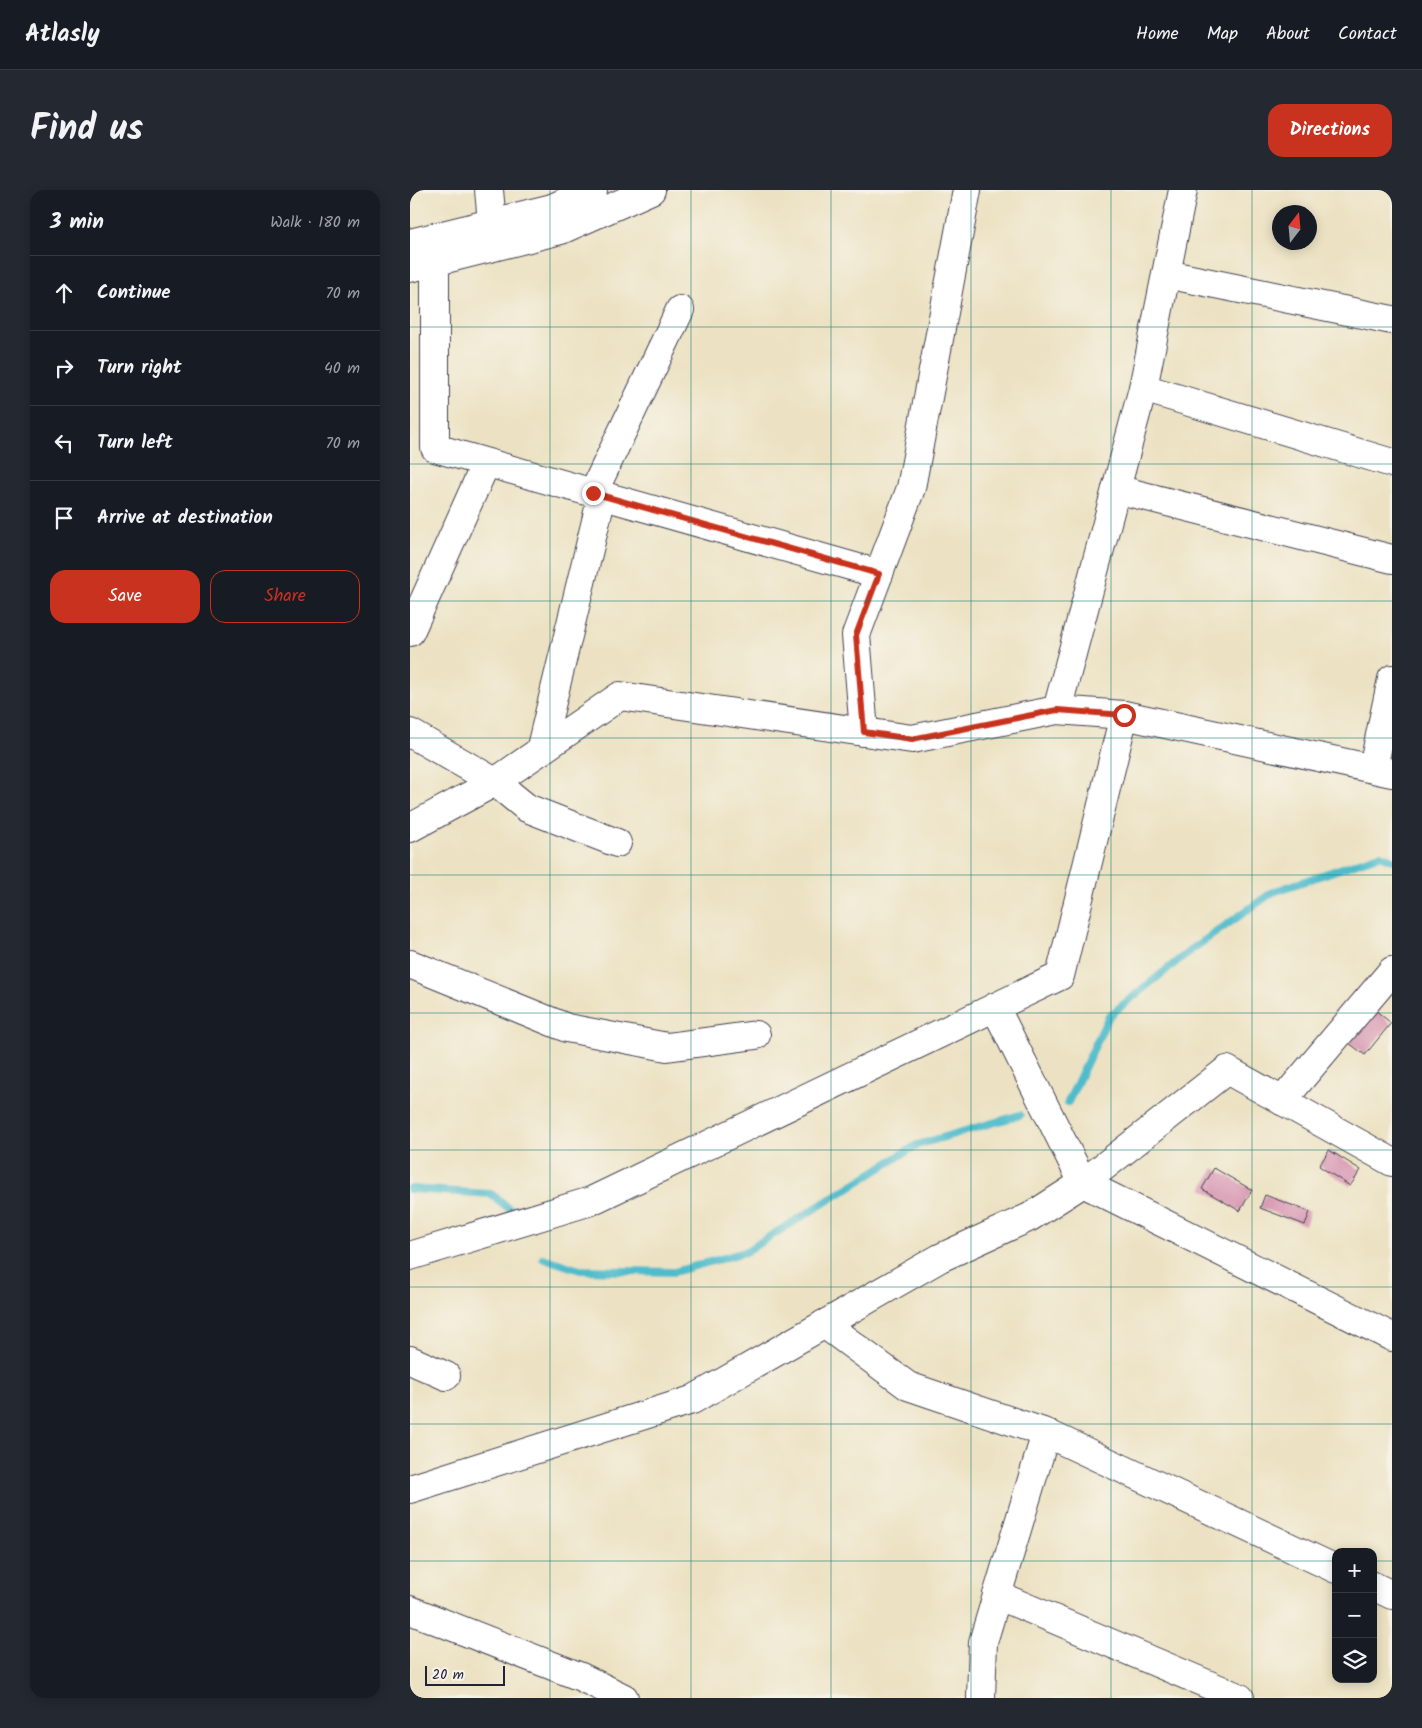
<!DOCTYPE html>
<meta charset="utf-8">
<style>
body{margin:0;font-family:Kalam,sans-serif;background:#242831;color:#f1f3f6}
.controls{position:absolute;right:15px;bottom:15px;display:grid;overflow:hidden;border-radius:10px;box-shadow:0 2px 12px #0003}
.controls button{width:45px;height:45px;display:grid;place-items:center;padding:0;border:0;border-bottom:1px solid #363941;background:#171b24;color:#f1f3f6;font:25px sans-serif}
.compass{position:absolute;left:862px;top:15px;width:45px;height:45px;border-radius:50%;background:#171b24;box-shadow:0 2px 12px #0003;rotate:16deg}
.scale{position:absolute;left:15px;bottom:12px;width:80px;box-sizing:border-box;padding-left:5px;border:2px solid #22223b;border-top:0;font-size:14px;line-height:18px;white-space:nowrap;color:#22223b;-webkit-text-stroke:4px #f7f3e8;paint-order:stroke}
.stop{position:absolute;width:15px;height:15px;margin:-11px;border:4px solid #c8321e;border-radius:50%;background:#fff}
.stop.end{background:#c8321e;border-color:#fff;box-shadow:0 1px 5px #0008}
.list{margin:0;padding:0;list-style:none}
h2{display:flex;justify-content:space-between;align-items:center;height:65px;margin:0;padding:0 20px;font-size:21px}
h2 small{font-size:16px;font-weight:400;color:#9ea1a6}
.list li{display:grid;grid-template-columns:32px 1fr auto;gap:15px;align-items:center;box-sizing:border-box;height:75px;padding:0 20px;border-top:1px solid #363941}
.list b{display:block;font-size:19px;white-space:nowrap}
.list em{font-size:16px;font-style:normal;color:#9ea1a6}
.actions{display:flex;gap:10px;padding:15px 20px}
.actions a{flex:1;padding:11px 0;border:1px solid #c8321e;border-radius:15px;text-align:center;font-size:18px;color:#c8321e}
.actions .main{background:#c8321e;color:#fff}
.icon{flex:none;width:28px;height:28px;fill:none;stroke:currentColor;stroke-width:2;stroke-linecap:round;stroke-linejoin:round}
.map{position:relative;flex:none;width:982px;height:1508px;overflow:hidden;border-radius:15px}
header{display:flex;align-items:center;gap:30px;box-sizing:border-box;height:70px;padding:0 25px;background:#171b24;border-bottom:1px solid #363941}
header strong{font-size:24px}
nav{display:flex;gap:28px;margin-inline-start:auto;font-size:18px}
.intro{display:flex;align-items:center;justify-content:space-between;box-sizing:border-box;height:120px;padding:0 30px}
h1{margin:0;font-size:35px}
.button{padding:12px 22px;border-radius:15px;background:#c8321e;color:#fff;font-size:18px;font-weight:700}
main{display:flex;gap:30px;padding:0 30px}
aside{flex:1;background:#171b24;border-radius:15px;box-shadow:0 2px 12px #0003}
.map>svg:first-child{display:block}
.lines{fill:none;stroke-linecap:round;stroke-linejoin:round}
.stream{stroke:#50bccc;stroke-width:8}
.building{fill:#d591ae}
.minor-casing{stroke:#403f4f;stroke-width:30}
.major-casing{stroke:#403f4f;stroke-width:30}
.minor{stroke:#fff;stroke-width:28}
.major{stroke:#fff;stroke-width:28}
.route{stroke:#c8321e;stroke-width:6}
.grid{fill:none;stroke:#0f766e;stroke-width:1;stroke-opacity:0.55}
</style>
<header>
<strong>Atlasly</strong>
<nav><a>Home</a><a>Map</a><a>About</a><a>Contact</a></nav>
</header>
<div class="intro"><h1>Find us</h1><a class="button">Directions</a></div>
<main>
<aside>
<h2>3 min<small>Walk · 180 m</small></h2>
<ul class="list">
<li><svg class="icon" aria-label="ahead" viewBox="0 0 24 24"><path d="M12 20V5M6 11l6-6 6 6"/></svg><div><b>Continue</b></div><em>70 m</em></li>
<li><svg class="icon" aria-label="right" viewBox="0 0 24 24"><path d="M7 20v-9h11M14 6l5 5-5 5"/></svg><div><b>Turn right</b></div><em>40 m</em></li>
<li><svg class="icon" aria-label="left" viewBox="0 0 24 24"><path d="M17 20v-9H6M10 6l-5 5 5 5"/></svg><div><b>Turn left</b></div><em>70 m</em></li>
<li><svg class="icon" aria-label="arrive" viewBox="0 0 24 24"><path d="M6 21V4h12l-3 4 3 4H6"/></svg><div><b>Arrive at destination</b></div></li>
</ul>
<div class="actions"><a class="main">Save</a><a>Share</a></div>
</aside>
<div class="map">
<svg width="982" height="1508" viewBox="0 0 982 1508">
<rect width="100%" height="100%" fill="#f7f3e8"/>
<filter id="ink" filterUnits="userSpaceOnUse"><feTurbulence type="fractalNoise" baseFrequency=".02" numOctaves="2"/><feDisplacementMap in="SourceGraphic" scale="10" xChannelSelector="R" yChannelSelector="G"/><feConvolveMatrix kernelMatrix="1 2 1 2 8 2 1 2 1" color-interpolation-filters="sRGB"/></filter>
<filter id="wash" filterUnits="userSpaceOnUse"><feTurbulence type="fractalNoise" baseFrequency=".0096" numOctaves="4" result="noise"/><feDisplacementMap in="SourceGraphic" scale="20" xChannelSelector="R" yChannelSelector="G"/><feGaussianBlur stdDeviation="1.12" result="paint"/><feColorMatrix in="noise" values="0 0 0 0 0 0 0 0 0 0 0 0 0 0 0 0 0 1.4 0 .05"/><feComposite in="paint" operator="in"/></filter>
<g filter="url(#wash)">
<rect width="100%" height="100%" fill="#ece2c3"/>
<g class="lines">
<g class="stream">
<polyline points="658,912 699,826 781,760 863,702 970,665 982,670"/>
<polyline points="0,999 81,1004 100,1019"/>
<polyline points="133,1068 170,1080 264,1082 335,1062 507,955 610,925"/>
</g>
</g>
<g id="blocks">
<g class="building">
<polygon points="965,820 981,833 955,865 939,853"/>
<polygon points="919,960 951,980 940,996 909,976"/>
<polygon points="804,978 842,1000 830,1021 792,999"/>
<polygon points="855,1005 900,1022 895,1035 850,1018"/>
</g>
</g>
</g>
<g filter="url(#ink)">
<use href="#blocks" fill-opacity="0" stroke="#403f4f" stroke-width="1"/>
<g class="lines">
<g class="minor-casing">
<g id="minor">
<polyline points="79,0 82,33"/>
<polyline points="25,49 25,258 469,384"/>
<polyline points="756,84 982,130"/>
<polyline points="733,198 982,273"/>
<polyline points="706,299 982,369"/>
<polyline points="183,303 270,120"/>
<polyline points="0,442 76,273"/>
<polyline points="647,520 733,198 773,0"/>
<polyline points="454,542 446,445 501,298 557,0"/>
<polyline points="0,543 85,592 117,618 207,653"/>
<polyline points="130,561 192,306"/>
<polyline points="963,578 982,489"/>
<polyline points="0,638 85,592 210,506 502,549 647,520 714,525 982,583"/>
<polyline points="0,774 157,838 257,857 346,845"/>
<polyline points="585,817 673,993 982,1147"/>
<polyline points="872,911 982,781"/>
<polyline points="0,1066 181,1011 650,786 714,525"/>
<polyline points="414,1134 498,1196 636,1243 926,1379"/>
<polyline points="0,1170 36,1186"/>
<polyline points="0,1299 282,1210 530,1068 620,1027 673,993 817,880 982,972"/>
<polyline points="963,1396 982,1405"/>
<polyline points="587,1405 830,1508"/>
<polyline points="0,1420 171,1487 214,1508"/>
<polyline points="571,1508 573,1452 636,1243"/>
</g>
</g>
<g class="major-casing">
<g id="major">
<polyline points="0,53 142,18 183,0"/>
<polyline points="0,78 151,40 241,0"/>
</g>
</g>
<use href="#minor" class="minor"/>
<use href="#major" class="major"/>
</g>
</g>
<g class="lines" filter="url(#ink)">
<polyline class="route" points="183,303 469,384 446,445 454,542 502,549 647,520 714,525"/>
</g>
<path class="grid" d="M140 0V1508M281 0V1508M421 0V1508M561 0V1508M701 0V1508M842 0V1508M0 137H982M0 274H982M0 411H982M0 548H982M0 685H982M0 823H982M0 960H982M0 1097H982M0 1234H982M0 1371H926M963 1371H982"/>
</svg>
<div class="controls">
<button>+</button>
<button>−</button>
<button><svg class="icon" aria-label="layers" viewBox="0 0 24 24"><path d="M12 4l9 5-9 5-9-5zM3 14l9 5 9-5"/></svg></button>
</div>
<svg class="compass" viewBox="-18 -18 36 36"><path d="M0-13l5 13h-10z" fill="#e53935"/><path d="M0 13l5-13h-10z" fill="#9ea1a6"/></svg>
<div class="scale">20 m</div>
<div class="stop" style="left:714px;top:525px"></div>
<div class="stop end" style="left:183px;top:303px"></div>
</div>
</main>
